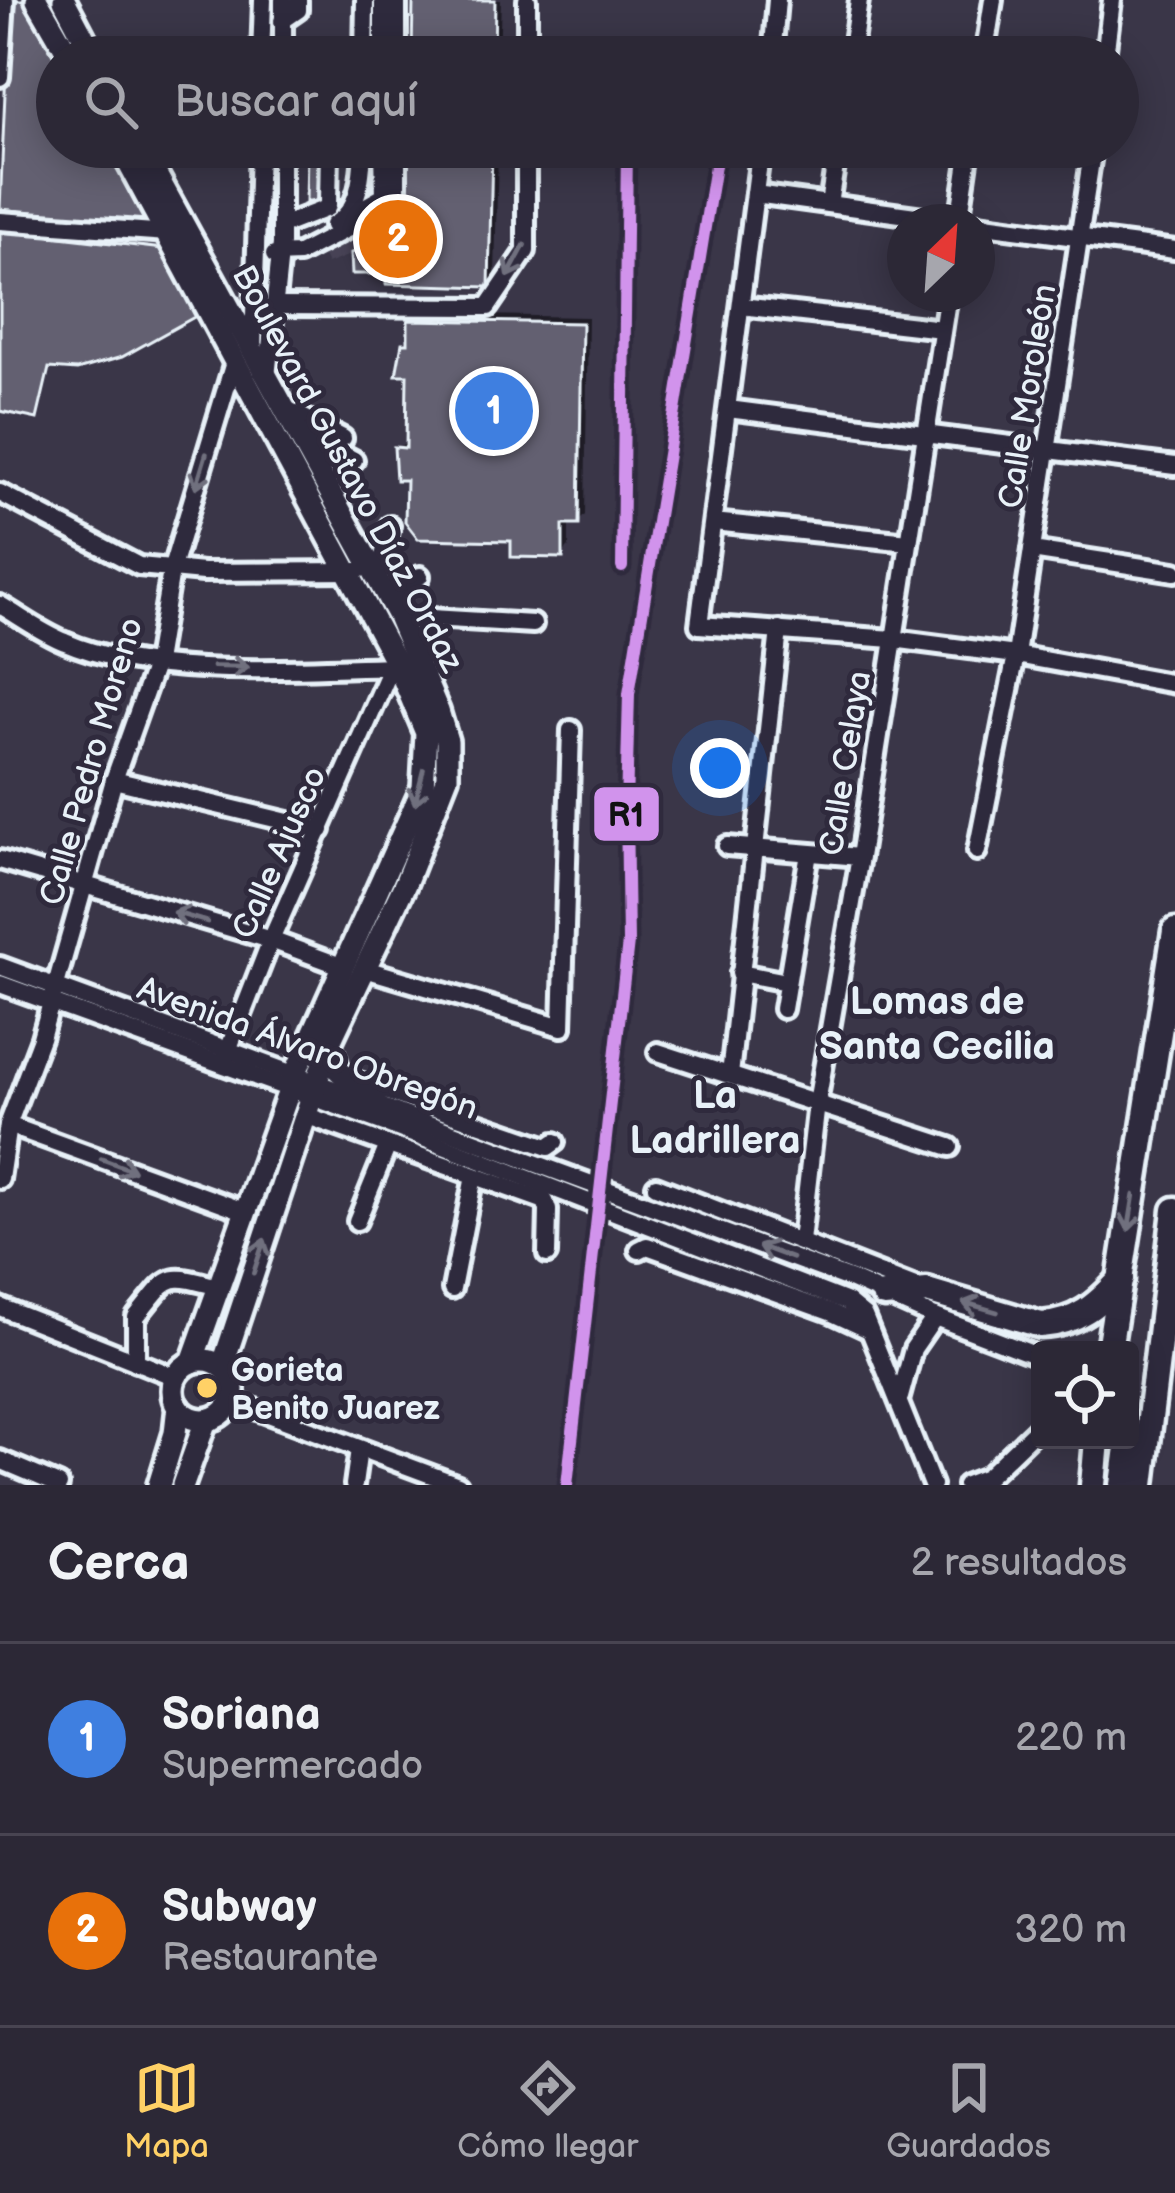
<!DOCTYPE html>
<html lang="es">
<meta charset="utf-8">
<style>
body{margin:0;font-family:"Balsamiq Sans",sans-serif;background:#383442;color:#f1f3f6}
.controls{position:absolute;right:36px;bottom:36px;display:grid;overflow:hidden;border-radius:12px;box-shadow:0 6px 30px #0003}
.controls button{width:108px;height:108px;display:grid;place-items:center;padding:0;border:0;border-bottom:3px solid #484451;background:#2c2836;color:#f1f3f6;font:60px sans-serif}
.compass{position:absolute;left:887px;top:204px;width:108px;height:108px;border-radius:50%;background:#2c2836;box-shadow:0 6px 30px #0003;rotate:25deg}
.you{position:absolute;left:720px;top:768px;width:42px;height:42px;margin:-30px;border:9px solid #fff;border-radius:50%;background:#1a73e8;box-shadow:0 0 0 18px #1a73e833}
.badge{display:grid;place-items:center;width:78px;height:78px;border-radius:50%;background:#ffd166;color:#fff;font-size:39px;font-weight:700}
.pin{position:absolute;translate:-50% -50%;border:6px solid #fff;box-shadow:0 3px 12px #0006}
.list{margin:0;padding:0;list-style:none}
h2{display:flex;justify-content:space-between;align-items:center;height:156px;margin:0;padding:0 48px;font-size:51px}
h2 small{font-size:39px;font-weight:400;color:#a6a6ad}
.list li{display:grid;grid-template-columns:78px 1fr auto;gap:36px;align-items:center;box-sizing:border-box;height:192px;padding:0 48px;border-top:3px solid #484451}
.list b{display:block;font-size:45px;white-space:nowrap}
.list p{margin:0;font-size:39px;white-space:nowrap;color:#a6a6ad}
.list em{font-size:39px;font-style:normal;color:#a6a6ad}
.icon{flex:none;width:66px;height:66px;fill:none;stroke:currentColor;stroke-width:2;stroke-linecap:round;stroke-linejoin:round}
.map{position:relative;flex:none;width:1175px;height:1485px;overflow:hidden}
.search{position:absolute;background:#2c2836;box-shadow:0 6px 30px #0003;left:36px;right:36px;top:36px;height:132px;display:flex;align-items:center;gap:30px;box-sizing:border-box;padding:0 42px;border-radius:66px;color:#a6a6ad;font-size:45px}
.sheet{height:540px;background:#2c2836}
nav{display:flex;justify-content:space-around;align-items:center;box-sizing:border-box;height:168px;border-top:3px solid #484451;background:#2c2836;font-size:33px;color:#a6a6ad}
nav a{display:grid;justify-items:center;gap:6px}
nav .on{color:#ffd166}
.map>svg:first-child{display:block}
.built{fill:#464354}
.shadow{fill:#0007}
.building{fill:#636171;stroke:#e8f1f8;stroke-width:3}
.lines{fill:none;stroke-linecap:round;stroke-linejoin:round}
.minor-casing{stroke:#e8f1f8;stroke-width:26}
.major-casing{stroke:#e8f1f8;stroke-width:30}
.highway-casing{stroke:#e8f1f8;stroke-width:33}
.minor{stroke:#2f2a3d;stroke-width:16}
.major{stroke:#2f2a3d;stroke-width:21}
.highway{stroke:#2f2a3d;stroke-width:24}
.rail-1-casing{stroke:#2f2a3d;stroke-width:21}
.rail-1{stroke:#d193ec;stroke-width:12}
.oneway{stroke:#70707e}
.poi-dot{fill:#ffd166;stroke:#2f2a3d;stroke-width:4.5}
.labels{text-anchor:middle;stroke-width:10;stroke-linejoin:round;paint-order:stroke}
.street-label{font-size:33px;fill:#e8f1f8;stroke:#2f2a3d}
.poi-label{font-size:33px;font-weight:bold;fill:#e8f1f8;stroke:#2f2a3d;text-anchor:start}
.quarter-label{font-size:39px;font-weight:bold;fill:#e8f1f8;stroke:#2f2a3d}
.line-badge{stroke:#2f2a3d;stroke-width:4.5}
.pale-badge-label{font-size:33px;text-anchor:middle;font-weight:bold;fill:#111}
</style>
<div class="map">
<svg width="1175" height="1485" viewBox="0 0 1175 1485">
<rect width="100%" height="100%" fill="#3a3648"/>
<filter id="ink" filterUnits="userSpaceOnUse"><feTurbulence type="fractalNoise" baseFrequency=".00833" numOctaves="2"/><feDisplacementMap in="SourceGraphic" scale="24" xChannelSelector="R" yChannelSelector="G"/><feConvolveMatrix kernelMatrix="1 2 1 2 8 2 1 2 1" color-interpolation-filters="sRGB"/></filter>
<g filter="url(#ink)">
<polygon class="built" points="381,221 406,223 405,246 376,245 327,264 320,251"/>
<g class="shadow">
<polygon points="416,0 501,0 499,57 415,57"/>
<polygon points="412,147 498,147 495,276 488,284 389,271 354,254 361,246 409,236"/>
<polygon points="419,314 588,317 585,515 578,522 569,522 569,547 561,555 514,538 409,477 397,448 409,441 411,372 404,345 411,338 411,321"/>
</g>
<g class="building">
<polygon points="9,0 30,0 61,57 57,57 57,147 111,147 154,225 0,209"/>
<polygon points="413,0 495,0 494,57 412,57"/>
<polygon points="409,147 492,147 489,287 386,284 386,274 352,274 351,253 376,245 405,246"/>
<polygon points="307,153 329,154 328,202 306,202"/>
<polygon points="0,230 163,249 198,315 122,357 77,370 49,368 37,419 0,411"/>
<polygon points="408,320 582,323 579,525 563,525 563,558 511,557 511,541 418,539 405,522 406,480 396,480 394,447 406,448 407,375 396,375 402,343 408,343"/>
</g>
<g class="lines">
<g class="minor-casing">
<g id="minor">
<polyline points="383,0 383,57"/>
<polyline points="397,0 397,57"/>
<polyline points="282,21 298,10 298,0"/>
<polyline points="261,57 263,0"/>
<polyline points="283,57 283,0"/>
<polyline points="364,57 365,0"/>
<polyline points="527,57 527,0"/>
<polyline points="772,57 777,0"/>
<polyline points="851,57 859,0"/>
<polyline points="984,57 993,0"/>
<polyline points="1105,57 1112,0"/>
<polyline points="0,77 5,0"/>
<polyline points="761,147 699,625 893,639 1016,655 1175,684"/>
<polyline points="755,194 959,222"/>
<polyline points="829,204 838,147"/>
<polyline points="354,213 384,196 383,147"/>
<polyline points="0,221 168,233"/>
<polyline points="959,222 970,147"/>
<polyline points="977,224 1175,250"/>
<path d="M333 225C360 210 362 176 363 147"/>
<polyline points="281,226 327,208 328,204 329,151 298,147"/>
<polyline points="274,255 299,254 397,203 397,147"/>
<polyline points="275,306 488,307 526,251 526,147"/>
<polyline points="741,306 942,329"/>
<polyline points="253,350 259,147"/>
<polyline points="267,377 281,244 281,147"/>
<polyline points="283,407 343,438"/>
<polyline points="728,409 1175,466"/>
<polyline points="296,429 354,460"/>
<polyline points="0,493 139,566 203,572 358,571"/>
<polyline points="713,522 909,542"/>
<polyline points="1032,550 1175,572"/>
<polyline points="378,579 390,526"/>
<polyline points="390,602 420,576"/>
<path d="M0 605C21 617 42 633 65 642 152 680 303 668 398 666"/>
<polyline points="398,616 533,624"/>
<polyline points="114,780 321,830"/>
<polyline points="727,846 860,857"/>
<polyline points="977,851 1016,655 1093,147"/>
<polyline points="0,860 271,940 341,966"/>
<polyline points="0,966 852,1280 935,1317 1040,1357"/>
<polyline points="365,969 562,1027 571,730"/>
<polyline points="740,973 787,982"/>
<polyline points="0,984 387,1124 847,1302 864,1316 932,1485"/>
<polyline points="783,1009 809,853"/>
<polyline points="658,1052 950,1147"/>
<polyline points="225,1058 271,940 392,666"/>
<polyline points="730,1075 779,630"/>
<polyline points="353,1080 548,1147 555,1142"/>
<polyline points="305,1115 545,1201 548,1210 547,1254"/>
<polyline points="8,1125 244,1211"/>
<polyline points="0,1179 8,1125 41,1038 114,780 156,662 171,571 235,359"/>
<polyline points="656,1186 920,1289"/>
<polyline points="357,1221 388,1145"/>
<polyline points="801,1241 817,1103 860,857 948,294"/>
<polyline points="639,1250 647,1246 830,1312 869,1330"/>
<polyline points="452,1289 474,1176"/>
<polyline points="0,1307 175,1377"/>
<path d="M136 1362V1317C171 1275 163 1272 218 1287"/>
<polyline points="900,1397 913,1349 935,1317"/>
<polyline points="231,1400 458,1485"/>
<polyline points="0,1460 59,1485"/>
<polyline points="354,1485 359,1449"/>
<polyline points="966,1485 987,1477 1040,1426"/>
</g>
</g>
<g class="major-casing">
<g id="major">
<polyline points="37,0 70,57"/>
<polyline points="64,0 94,57"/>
<polyline points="120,147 398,666 426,733 423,788 295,1074 192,1362"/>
<polyline points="141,147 398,616 438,711 447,741 447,777 405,884 330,1042 222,1367"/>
<polyline points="329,1044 338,1070 376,1103"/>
<circle cx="203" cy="1390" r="30"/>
<polyline points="159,1485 175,1433 178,1406"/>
<polyline points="183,1485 206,1420"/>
</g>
</g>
<g class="highway-casing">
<g id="highway">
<path d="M884 1295 927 1291 1041 1325C1077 1323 1097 1305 1121 1279"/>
<polyline points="1109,1350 1175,931"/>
<polyline points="1093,1485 1097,1440"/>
<polyline points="1123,1485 1129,1440"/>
<polyline points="1142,1485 1175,1210"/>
</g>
</g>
<use href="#minor" class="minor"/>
<use href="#major" class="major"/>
<use href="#highway" class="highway"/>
<g class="rail-1-casing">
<g id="rail-1">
<polyline points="622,567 627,147"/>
<polyline points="567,1485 628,942 626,808 629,694 718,147"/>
</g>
</g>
<use href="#rail-1" class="rail-1"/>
</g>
<defs><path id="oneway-shaft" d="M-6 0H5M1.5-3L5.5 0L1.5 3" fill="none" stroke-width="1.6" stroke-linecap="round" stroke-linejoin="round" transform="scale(3)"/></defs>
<g class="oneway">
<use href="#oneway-shaft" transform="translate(516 261) rotate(118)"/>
<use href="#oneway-shaft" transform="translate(201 471) rotate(107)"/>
<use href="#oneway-shaft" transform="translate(231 667) rotate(1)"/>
<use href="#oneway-shaft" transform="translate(419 787) rotate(104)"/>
<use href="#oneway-shaft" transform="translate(190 917) rotate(-164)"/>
<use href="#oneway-shaft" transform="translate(118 1165) rotate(20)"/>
<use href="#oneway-shaft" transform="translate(1131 1213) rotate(99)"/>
<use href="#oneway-shaft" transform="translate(775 1252) rotate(-160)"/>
<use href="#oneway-shaft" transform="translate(259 1256) rotate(-72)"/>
<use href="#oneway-shaft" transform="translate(980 1307) rotate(-164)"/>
</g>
</g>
<circle class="poi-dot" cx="207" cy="1388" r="12"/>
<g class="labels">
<g class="street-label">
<text transform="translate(1026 396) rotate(-81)" y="12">Calle Moroleón</text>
<text transform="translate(349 468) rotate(62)" y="12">Boulevard Gustavo Díaz Ordaz</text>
<text transform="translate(90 761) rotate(-74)" y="12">Calle Pedro Moreno</text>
<text transform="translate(844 763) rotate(-81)" y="12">Calle Celaya</text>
<text transform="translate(278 852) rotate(-66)" y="12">Calle Ajusco</text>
<text transform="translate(308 1047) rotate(20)" y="12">Avenida Álvaro Obregón</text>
</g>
<g class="poi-label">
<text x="231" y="1381">Gorieta<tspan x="231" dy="38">Benito Juarez</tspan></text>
</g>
<g class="quarter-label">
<text x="937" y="1014">Lomas de<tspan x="937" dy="45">Santa Cecilia</tspan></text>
<text x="715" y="1108">La<tspan x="715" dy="45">Ladrillera</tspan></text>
</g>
</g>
<rect class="line-badge" x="592" y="785" width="69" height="58" rx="12" fill="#d193ec"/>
<g class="pale-badge-label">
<text x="626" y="826">R1</text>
</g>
</svg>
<div class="controls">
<button><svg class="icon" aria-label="locate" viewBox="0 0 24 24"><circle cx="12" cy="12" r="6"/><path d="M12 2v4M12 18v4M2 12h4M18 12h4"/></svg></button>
</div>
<svg class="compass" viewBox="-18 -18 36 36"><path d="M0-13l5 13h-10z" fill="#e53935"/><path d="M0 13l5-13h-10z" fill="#a6a6ad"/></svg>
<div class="you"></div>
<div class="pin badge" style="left:494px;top:411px;background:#3f7fe0">1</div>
<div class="pin badge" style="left:398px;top:239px;background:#e8710a">2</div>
<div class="search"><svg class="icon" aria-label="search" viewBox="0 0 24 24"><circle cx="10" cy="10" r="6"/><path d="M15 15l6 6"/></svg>Buscar aquí</div>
</div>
<section class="sheet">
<h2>Cerca<small>2 resultados</small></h2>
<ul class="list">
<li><span class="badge" style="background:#3f7fe0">1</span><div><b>Soriana</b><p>Supermercado</p></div><em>220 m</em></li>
<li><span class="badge" style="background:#e8710a">2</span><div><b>Subway</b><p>Restaurante</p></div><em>320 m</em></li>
</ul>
</section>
<nav>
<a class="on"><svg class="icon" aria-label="map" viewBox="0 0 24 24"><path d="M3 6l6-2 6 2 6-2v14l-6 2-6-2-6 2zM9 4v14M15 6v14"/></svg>Mapa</a>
<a><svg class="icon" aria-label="directions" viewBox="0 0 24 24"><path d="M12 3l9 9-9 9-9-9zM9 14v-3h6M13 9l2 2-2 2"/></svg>Cómo llegar</a>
<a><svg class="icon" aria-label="saved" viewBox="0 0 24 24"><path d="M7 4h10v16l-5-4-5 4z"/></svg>Guardados</a>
</nav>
